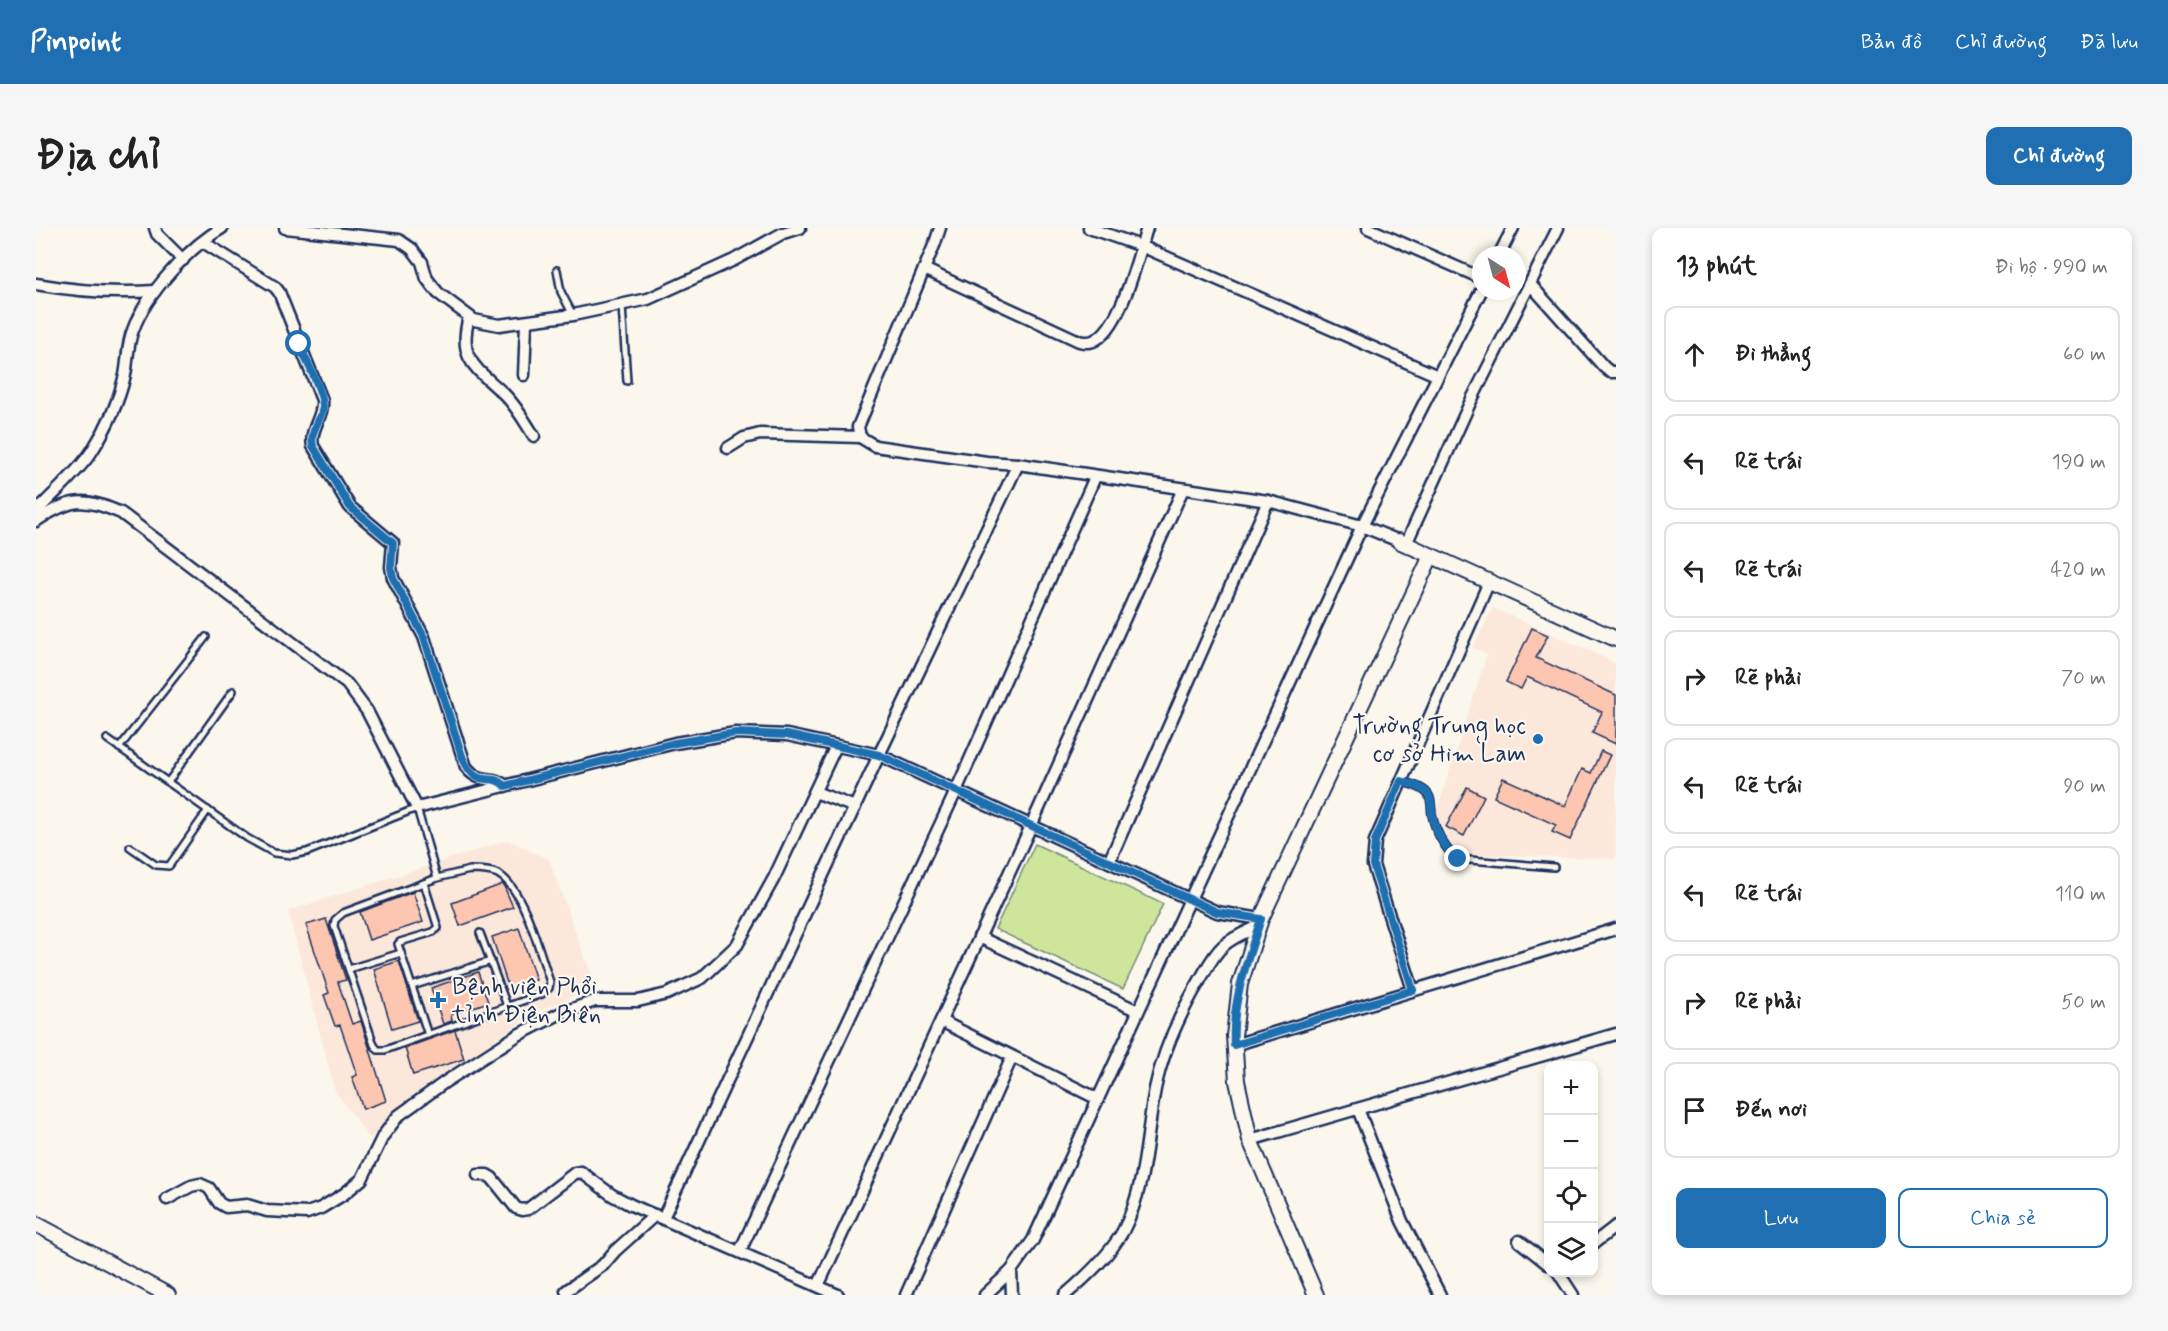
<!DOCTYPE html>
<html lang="vi">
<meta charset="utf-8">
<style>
body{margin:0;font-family:Mynerve,sans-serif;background:#f6f6f6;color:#222}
.controls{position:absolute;right:18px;bottom:18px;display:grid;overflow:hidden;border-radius:12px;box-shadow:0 3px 9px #0003}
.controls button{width:54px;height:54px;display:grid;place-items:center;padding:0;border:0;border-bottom:2px solid #e0e0e0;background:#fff;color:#222;font:30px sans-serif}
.compass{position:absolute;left:1436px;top:18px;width:54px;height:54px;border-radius:50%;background:#fff;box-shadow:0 3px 9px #0003;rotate:144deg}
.stop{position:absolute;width:18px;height:18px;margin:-14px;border:4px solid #1f6fb2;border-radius:50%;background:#fff}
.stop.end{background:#1f6fb2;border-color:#fff;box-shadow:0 2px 6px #0008}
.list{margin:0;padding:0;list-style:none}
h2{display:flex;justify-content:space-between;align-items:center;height:78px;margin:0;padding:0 24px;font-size:26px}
h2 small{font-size:20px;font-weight:400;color:#767676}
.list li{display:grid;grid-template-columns:39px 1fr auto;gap:18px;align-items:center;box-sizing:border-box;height:96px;margin:0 12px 12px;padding:0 12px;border:2px solid #e0e0e0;border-radius:12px}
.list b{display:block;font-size:22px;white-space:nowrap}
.list em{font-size:20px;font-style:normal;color:#767676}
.actions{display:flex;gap:12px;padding:18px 24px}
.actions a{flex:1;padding:14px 0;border:2px solid #1f6fb2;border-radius:12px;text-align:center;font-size:21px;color:#1f6fb2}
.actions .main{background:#1f6fb2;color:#fff}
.icon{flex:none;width:33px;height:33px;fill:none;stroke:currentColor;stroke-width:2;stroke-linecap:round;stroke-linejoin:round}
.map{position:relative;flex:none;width:1580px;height:1067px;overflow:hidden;border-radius:12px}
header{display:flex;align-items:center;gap:36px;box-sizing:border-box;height:84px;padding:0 30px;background:#1f6fb2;color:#fff}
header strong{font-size:28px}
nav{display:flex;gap:33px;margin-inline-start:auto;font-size:21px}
.intro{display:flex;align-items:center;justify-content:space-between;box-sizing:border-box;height:144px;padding:0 36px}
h1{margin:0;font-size:42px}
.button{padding:15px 27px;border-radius:12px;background:#1f6fb2;color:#fff;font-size:21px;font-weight:700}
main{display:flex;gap:36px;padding:0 36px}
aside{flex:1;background:#fff;border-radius:12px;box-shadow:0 3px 9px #0003}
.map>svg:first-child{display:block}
.built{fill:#fce8da}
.green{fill:#cee69b;stroke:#748a7c;stroke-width:1.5}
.building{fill:#fdc6b0;stroke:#1b2f5e;stroke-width:1.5}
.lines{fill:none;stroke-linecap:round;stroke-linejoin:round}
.service-casing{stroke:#1b2f5e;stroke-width:10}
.minor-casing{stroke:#1b2f5e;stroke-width:15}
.tertiary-casing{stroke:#1b2f5e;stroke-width:18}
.service{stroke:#fbf7ec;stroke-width:5}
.minor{stroke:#fbf7ec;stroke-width:10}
.tertiary{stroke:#fbf7ec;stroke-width:14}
.route{stroke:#1f6fb2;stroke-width:8}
.poi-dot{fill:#1f6fb2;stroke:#fbf7ec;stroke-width:2}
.labels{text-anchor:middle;stroke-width:4.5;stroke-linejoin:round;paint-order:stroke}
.poi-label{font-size:24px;fill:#1b2f5e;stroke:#fbf7ec;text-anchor:end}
</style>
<header>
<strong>Pinpoint</strong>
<nav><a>Bản đồ</a><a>Chỉ đường</a><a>Đã lưu</a></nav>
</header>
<div class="intro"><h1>Địa chỉ</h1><a class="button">Chỉ đường</a></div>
<main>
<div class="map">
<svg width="1580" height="1067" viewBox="0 0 1580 1067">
<rect width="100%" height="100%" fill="#fbf7ec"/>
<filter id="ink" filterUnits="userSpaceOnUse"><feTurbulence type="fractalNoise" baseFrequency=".0167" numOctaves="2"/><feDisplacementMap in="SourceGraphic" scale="12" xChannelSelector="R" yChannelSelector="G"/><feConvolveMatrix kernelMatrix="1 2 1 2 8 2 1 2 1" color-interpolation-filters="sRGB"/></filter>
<g filter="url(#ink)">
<g class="built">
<polygon points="1457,380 1580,435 1580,631 1425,626 1418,622 1412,614 1400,586 1451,427 1437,419"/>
<polygon points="472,612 513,632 560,759 500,784 367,874 334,911 299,863 252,683"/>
</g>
<polygon class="green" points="999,616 1127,676 1087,761 959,701"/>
<g class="building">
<polygon points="1496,400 1512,407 1500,430 1580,467 1580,516 1556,505 1566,484 1491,449 1485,461 1470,454"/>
<polygon points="1565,523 1574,527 1534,612 1516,604 1520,597 1458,569 1467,550 1529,578 1546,541 1555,545"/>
<polygon points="1431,559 1448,568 1428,608 1410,599"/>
<polygon points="467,656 477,679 424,698 416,675"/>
<polygon points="377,664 387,694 333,712 324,684"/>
<polygon points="290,691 310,752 302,754 316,796 325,793 350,873 327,881 316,849 321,847 304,797 299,798 288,767 293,765 270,697"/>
<polygon points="483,700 500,752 473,761 456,709"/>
<polygon points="363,733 382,793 356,801 338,741"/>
<polygon points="442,744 452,774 415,787 416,793 407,796 395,760"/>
<polygon points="419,802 428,831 377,847 369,820"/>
</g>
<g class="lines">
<g class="service-casing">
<g id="service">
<polyline points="521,42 525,64 537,87"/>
<polyline points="586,78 591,153"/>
<polyline points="71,511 211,610 238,625 256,627 271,624 381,580 401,650"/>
<polyline points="83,520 170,409"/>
<path d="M1365 553C1373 556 1385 558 1391 565 1396 570 1395 580 1396 587 1399 602 1409 623 1422 631L1518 639"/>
<polyline points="132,554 197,463"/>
<polyline points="94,619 120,637 133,638 172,582"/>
<path d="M434 642C443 642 453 642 462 646 488 660 504 726 514 754L513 760 506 766 349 822H342L338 817 298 698 299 692 307 685 401 650Z"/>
<polyline points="388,655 402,700 397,704 364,714 362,716 392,807"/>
<polyline points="444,705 471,778"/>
<polyline points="313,741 365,725"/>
<polyline points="376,758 455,733"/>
</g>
</g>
<g class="minor-casing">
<g id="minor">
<polyline points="119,0 121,6 147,32"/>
<polyline points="249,0 363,12 376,21 386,34 391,51 402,65 438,92 463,97 537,87 612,71 698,32 747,5 764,0"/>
<polyline points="904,0 899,15 822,199 824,209 839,218 951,234 982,236 1232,273 1326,298 997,1012 975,1043 949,1067"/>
<polyline points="1053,0 1105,18 1402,148"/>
<polyline points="1332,0 1445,50"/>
<path d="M167 14 239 59 243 64 286 172C288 189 273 201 277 218L314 279 357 315 355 339 357 350 388 409 430 539C445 558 458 546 469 558"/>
<polyline points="1463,27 1477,0"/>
<path d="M888 41 1043 113C1047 114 1052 115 1057 113 1085 102 1102 28 1111 0"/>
<path d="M0 56C40 63 79 66 119 63"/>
<polyline points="1494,56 1568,139 1574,144 1580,144"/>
<path d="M433 89C421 133 441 140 469 167 481 179 489 194 498 208"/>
<polyline points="488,147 490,95"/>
<polyline points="692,220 708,210 724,206 824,209"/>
<path d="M0 284C16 267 44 242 56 223 70 201 83 173 89 147 92 133 91 116 97 102 110 66 153 19 186 0"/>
<path d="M0 293C34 271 47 268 85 285L311 456 331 483 381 580 639 515 700 505 751 507 843 527 1181 684 1225 691"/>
<polyline points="1363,313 1326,298 1445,63"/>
<polyline points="1370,316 1434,175 1522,0"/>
<polyline points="779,564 819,579"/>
<polyline points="1073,634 1232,273"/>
<polyline points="943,709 1102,783"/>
<polyline points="1377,762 1337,637 1339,613 1453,354"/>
<polyline points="905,793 1062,871"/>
<polyline points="1198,817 1580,701"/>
<polyline points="1322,881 1366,993 1404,1067"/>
<polyline points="1214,912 1580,806"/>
<polyline points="442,947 451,947 456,950 480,980 486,982 492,981 539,945 545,944 576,967 595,977 802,1067"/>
<polyline points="131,971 155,958 164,956 173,960 183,975 190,979 211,977 231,983 271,985 285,980 308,966 326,951 347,908 362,888 409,854 482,807 525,785 559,773 602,773 631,766 666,750 701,717 738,650 800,518"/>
<polyline points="627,990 843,527 982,236"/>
<polyline points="1483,1013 1512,1036"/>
<polyline points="1558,1015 1580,998"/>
<polyline points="704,1023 920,563 1059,249"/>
<polyline points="975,1043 976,1067"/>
<polyline points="1522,1044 1537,1067"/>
<polyline points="782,1058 995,598 1147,261"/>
<polyline points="530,1063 567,1037 579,1023 619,987"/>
<polyline points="870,1067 976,829"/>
<path d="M1029 1067C1050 1049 1074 1027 1087 1003 1110 959 1110 908 1119 861 1127 822 1144 786 1164 752 1171 740 1177 727 1187 718 1197 709 1210 704 1223 698"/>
</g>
</g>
<g class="tertiary-casing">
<g id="tertiary">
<polyline points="1363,313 1580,411"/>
<polyline points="0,996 132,1067"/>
<polyline points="1280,1067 1214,912 1201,853 1198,808 1204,756 1225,691 1395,328"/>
</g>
</g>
<use href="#service" class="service"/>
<use href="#minor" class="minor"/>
<use href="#tertiary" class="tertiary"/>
</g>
</g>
<g class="lines" filter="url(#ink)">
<path class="route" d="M263 116C270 132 287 163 287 178 286 193 273 202 277 218L314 279 357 315 355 339 357 350 388 409 426 528C441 565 454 542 469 558L639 515 700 505 751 507 843 527 1181 684 1225 691C1212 731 1195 774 1198 817L1377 762 1337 637 1339 613 1365 553C1373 556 1385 558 1391 565 1396 570 1395 580 1396 587 1399 602 1409 623 1422 631"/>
</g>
<g class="poi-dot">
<circle cx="1502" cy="511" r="6"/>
<path d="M399 763h6v6h6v6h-6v6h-6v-6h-6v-6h6z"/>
</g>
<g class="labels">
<g class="poi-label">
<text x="1490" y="505">Trường Trung học<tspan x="1490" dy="28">cơ sở Him Lam</tspan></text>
<text x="416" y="766" text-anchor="start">Bệnh viện Phổi<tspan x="416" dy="28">tỉnh Điện Biên</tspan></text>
</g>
</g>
</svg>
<div class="controls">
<button>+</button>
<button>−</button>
<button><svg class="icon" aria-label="locate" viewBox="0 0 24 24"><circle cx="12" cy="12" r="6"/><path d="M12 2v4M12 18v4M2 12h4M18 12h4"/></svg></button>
<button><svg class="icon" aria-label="layers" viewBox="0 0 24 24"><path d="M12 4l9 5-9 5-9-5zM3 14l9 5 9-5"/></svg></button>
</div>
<svg class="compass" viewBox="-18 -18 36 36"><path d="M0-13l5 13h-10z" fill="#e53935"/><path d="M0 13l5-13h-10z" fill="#767676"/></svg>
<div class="stop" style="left:263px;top:116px"></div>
<div class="stop end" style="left:1422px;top:631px"></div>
</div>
<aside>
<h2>13 phút<small>Đi bộ · 990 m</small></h2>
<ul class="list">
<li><svg class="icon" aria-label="ahead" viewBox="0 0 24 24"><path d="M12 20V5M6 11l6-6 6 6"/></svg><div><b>Đi thẳng</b></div><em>60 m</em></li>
<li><svg class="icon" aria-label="left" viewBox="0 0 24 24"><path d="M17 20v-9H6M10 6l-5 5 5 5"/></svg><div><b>Rẽ trái</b></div><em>190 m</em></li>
<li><svg class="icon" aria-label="left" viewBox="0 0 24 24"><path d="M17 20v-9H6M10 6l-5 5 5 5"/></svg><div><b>Rẽ trái</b></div><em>420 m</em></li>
<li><svg class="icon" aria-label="right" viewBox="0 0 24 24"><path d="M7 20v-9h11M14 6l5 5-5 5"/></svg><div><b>Rẽ phải</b></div><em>70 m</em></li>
<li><svg class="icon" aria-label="left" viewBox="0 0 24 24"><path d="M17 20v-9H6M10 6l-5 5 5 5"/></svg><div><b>Rẽ trái</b></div><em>90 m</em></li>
<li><svg class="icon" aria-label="left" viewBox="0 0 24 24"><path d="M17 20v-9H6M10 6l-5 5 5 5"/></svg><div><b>Rẽ trái</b></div><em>110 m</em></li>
<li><svg class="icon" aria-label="right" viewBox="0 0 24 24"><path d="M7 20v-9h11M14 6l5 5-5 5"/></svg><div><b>Rẽ phải</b></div><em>50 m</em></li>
<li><svg class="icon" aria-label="arrive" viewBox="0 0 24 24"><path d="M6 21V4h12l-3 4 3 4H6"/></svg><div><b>Đến nơi</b></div></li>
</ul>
<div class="actions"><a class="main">Lưu</a><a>Chia sẻ</a></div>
</aside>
</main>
